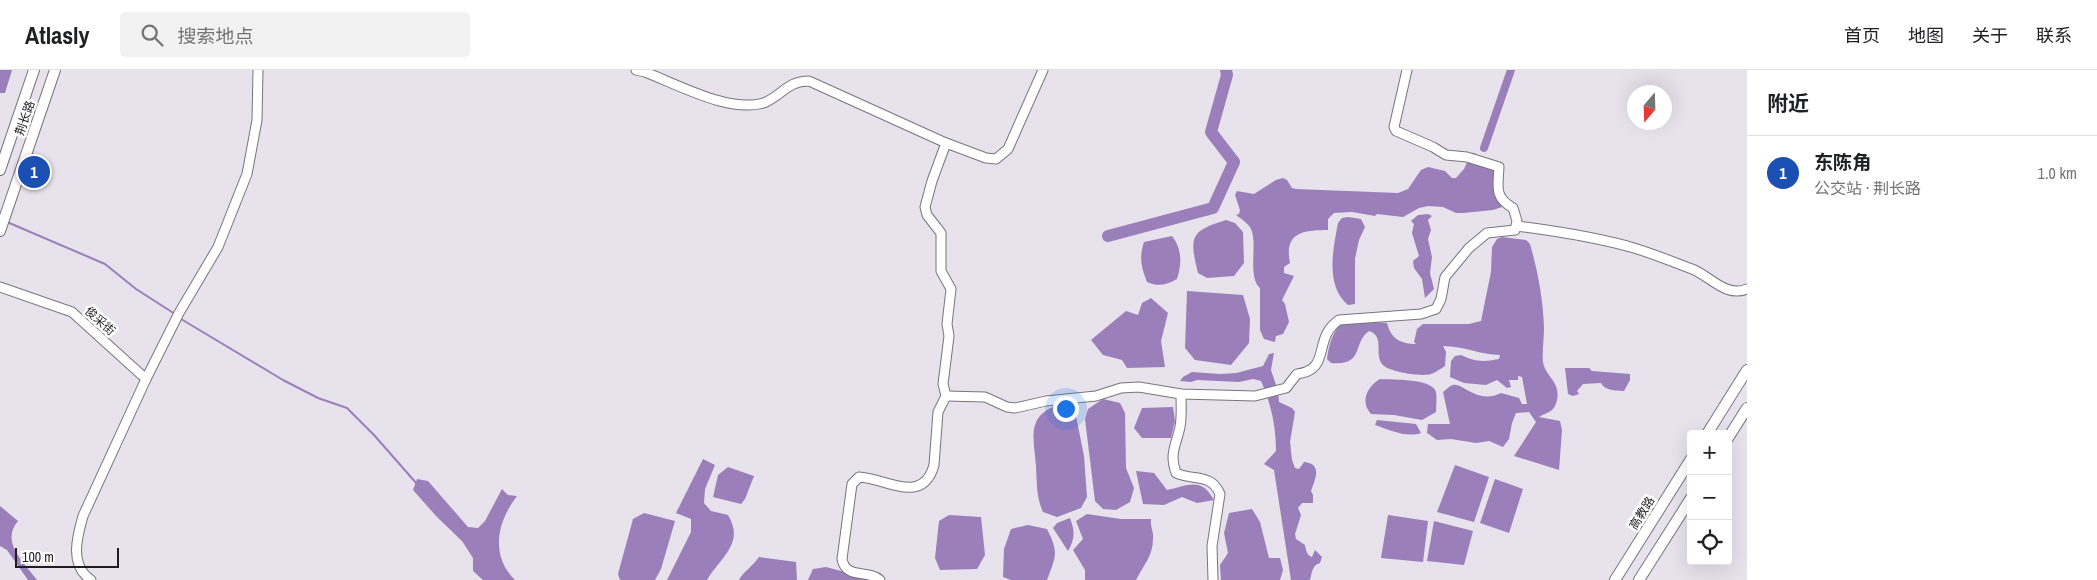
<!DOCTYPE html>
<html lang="zh">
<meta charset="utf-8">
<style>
body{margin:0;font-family:"Archivo Narrow","Noto Sans SC",sans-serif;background:#f2f2f2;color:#202124}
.controls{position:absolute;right:15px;bottom:15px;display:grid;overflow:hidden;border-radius:5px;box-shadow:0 5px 20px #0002}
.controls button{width:45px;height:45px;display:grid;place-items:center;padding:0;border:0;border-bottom:1px solid #e0e0e0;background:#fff;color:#202124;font:25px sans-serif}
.compass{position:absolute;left:1627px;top:15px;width:45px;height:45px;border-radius:50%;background:#fff;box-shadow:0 5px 20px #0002;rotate:199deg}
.scale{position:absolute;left:15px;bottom:12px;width:104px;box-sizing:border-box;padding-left:5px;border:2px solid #1e1d20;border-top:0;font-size:14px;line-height:18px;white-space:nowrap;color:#1e1d20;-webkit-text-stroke:4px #fff;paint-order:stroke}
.you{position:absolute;left:1065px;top:338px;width:18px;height:18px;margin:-12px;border:4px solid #fff;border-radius:50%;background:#1a73e8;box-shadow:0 0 0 8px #1a73e833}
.badge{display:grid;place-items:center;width:32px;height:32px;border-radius:50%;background:#0b8043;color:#fff;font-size:16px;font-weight:700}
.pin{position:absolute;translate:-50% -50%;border:2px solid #fff;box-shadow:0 1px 5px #0006}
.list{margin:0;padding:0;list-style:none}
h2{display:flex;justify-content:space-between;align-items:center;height:65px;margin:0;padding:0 20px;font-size:21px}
h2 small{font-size:16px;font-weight:400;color:#757577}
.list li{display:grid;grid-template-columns:32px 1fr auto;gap:15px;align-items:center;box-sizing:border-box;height:75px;padding:0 20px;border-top:1px solid #e0e0e0}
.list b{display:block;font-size:19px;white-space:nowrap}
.list p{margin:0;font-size:16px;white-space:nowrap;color:#757577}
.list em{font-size:16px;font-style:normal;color:#757577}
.icon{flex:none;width:28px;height:28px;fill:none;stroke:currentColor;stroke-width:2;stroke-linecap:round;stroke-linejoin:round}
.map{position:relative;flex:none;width:1747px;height:510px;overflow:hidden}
header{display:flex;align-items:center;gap:30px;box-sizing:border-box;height:70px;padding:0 25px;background:#fff;border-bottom:1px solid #e0e0e0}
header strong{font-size:24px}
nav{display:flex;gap:28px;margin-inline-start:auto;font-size:18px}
.search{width:350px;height:45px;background:#f2f2f2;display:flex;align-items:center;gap:12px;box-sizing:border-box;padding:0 18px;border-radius:5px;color:#757577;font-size:19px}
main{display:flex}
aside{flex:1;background:#fff}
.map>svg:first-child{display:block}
.water{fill:#9b7fba}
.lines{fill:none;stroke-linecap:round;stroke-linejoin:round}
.stream{stroke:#9b7fba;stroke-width:2}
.canal{stroke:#9b7fba;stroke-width:8}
.river{stroke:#9b7fba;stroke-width:12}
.minor-casing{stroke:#78747d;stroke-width:11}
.major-casing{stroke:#78747d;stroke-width:12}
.minor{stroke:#fff;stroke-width:9}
.major{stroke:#fff;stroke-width:10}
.labels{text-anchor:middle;stroke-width:5;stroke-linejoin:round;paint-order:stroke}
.street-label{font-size:12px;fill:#1e1d20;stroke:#fff}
</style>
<header>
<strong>Atlasly</strong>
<div class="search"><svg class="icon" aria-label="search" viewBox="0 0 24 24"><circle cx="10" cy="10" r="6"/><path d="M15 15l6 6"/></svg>搜索地点</div>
<nav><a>首页</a><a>地图</a><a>关于</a><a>联系</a></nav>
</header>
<main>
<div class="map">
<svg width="1747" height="510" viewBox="0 0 1747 510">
<rect width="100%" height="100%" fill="#e7e2ec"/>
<g class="water">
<polygon points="0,0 12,0 5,23 0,23"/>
<path d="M1471 83H1475L1480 92 1496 100 1504 129 1502 137 1493 140 1463 143H1456L1443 137 1428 136 1419 138 1403 147 1377 144 1375 146 1352 142 1334 143 1328 149V160C1302 160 1284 163 1290 193L1284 197V203L1294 206 1282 230 1285 234 1289 252 1283 264 1276 266 1275 272 1264 269 1260 260V218C1247 206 1258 174 1251 159 1248 153 1241 149 1236 145L1239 144 1240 140 1235 125 1237 121 1254 124 1276 110 1283 108 1287 110 1292 118 1296 119 1398 123 1408 119 1421 100 1428 97 1445 101 1452 108H1456L1464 99Z"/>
<polygon points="1428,144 1432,146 1428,150 1431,160 1428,169 1432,187 1430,203 1434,219 1425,228 1422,209 1414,198 1413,191 1419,186 1412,163 1414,154 1411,151 1418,145"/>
<path d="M1348 147 1361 149 1365 157 1359 170 1355 189V234L1348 235C1325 216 1333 179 1338 153L1342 148Z"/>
<path d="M1226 150 1235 153 1243 162 1244 193 1234 206 1207 208 1198 203C1189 167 1190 161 1226 150Z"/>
<path d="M1172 166C1182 179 1182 193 1177 209 1166 215 1159 217 1147 212 1141 197 1139 187 1144 172Z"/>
<path d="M1502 167 1526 170 1530 174C1538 202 1543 229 1544 258 1544 269 1542 281 1543 292 1545 306 1561 312 1557 330 1554 343 1547 342 1539 347L1560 351 1562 360 1559 400 1514 386 1536 352 1529 342 1516 343 1512 353 1509 369 1503 377 1489 371 1476 373 1451 369 1437 370 1427 363 1428 354H1450L1443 322C1446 320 1449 316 1453 315 1462 312 1478 335 1501 323L1519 328 1522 334H1527L1522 307 1518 306V310H1509L1511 317 1507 318 1497 310 1486 315 1464 313 1450 307 1451 291 1455 286 1461 285C1476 292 1483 292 1499 289L1500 285C1480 285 1465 276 1443 276L1446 282 1445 296C1440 299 1435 303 1431 304 1421 307 1388 302 1382 294 1374 283 1385 266 1369 261 1352 273 1365 296 1331 293L1327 289C1329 273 1333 262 1343 250L1387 253C1391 269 1401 274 1416 274L1414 272 1417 259 1423 254H1469L1481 251 1491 202 1492 177 1497 169Z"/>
<polygon points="1187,221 1243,225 1250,249 1249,273 1231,295 1195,290 1185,278"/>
<polygon points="1151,228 1168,243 1161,271 1165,297 1127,298 1122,290 1103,285 1091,270 1126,241 1138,245 1142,233"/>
<path d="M1274 283 1271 300 1278 321 1279 332 1292 338 1295 342 1290 372 1292 390 1295 398 1299 399 1304 392C1323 394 1315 409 1311 421L1313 425V433H1302L1298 438 1301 445 1295 464 1296 469 1305 475C1306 481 1307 485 1312 487L1315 480 1322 487 1320 493C1312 495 1312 503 1310 510H1291L1274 400 1264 394 1276 381C1276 357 1271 333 1261 311L1253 309 1239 312 1197 310 1191 312 1180 311 1183 307 1192 302 1220 304 1236 303 1263 296 1269 284Z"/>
<path d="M1565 298H1589L1592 301 1630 304V310L1624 321C1615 320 1605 321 1601 313L1583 314 1577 321 1579 324 1573 326 1568 324Z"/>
<path d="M1380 309C1393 310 1432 308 1436 322 1437 328 1436 336 1436 342L1422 350 1394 345 1371 344C1360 331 1367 317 1380 309Z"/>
<polygon points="1103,329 1120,333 1125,343 1126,398 1134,418 1130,432 1116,440 1103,439 1095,431 1085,349 1088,339"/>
<path d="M1066 332 1074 336 1084 386 1087 427 1081 438 1057 447 1043 442C1036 427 1037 412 1036 396 1033 362 1026 344 1066 332Z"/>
<polygon points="1173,337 1175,351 1171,368 1142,368 1134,358 1142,338"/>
<path d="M1377 350 1416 354 1421 363C1406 368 1390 360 1375 355Z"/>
<path d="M703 389 715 395 705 419 704 433 711 441 728 445C745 473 721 487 707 510H667L691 462V449L676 443Z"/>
<polygon points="1455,395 1489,407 1474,452 1437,442"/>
<polygon points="728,397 754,406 745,429 741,434 713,427 718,405"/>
<path d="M1136 401 1154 403 1167 420C1190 415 1201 407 1214 430L1197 433 1182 427 1164 435 1143 434Z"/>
<path d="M417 409 428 411 468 457 478 458 485 451 502 419 508 425 517 426C497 452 490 485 515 510H483L473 501V488L462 471 437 447 413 420Z"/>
<polygon points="1495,409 1523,419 1509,463 1480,453"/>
<path d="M0 436 18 451C0 472 24 492 37 510H28L7 480 0 476Z"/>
<polygon points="1252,439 1260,452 1269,488 1280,488 1283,500 1280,510 1221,510 1220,495 1228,483 1224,463 1229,443"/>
<polygon points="644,443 675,451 661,499 655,510 620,510 618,504 633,449"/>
<path d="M1087 444 1121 449H1151C1150 457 1154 462 1153 469 1153 486 1143 496 1136 510H1085V500L1073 480 1083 469 1076 451Z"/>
<polygon points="949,445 981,447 985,485 977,499 940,500 935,488 939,451"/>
<polygon points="1388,445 1428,451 1423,492 1381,488"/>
<path d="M1070 448C1075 461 1075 469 1068 481L1053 458 1057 453Z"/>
<polygon points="1434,451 1473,461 1464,495 1427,491"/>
<path d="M1028 455 1047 459C1059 483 1056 486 1047 510H1011L1003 507 1004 479 1011 459Z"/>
<path d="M759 487 796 492 797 510H739C743 502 753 496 759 487Z"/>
<polygon points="826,497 868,508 871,510 808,510 813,499"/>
</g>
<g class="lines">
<g class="stream">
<polyline points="7,152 105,194 136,219 175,244"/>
<polyline points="181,249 283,310 318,328 347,338 374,365 417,414"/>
</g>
<polyline class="canal" points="1484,78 1511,0"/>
<polyline class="river" points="1108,166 1213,138 1234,92 1211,62 1227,5 1226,0"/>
<g class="minor-casing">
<g id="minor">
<path d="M636 0 645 2C677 14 732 45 766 32 783 24 788 11 809 11L946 73 986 88 996 89 1008 79 1043 0"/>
<path d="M1517 156C1556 161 1596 167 1634 178 1654 184 1673 192 1692 199 1710 206 1726 228 1747 219"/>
<polyline points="0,217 72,242 146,309"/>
<path d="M1181 324C1181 335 1182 346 1180 357 1176 376 1169 383 1176 403 1194 411 1211 403 1220 424L1212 476 1213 510"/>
<path d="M946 326 985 327 1007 337 1015 338 1046 331 1096 326 1121 318 1139 317 1181 324 1255 326 1286 318 1297 304C1332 300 1312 268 1339 250L1421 244 1436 239 1441 229 1445 207 1469 178 1487 163 1515 160 1517 151 1513 138C1494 127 1498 117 1499 97L1467 87 1446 85 1433 77 1396 61 1394 57 1407 0"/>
<path d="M91 510C69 495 77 467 83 446L146 309 179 243 218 177 247 104 257 50 258 0"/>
<path d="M880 510C868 499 846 510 842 489L852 414 859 407C885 408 923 436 934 395L938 342 946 326 943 314 949 266 947 254 951 219 941 201V163L927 145 925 137 932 111 946 73"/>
</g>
</g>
<g class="major-casing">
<g id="major">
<polyline points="0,100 34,0"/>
<polyline points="0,161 55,0"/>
<polyline points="1707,364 1747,300"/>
<polyline points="1728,368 1747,338"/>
<polyline points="1615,510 1691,389"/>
<polyline points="1639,510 1691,428"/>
</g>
</g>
<use href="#minor" class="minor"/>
<use href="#major" class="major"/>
</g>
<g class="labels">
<g class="street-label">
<text transform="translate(25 48) rotate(-71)" y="4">荆长路</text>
<text transform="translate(100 251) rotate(42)" y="4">俊采街</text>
<text transform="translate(1642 443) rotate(-58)" y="4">高教路</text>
</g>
</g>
</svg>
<div class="controls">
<button>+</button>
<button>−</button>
<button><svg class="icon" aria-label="locate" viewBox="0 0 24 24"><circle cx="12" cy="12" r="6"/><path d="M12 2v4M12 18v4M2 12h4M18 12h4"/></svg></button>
</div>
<svg class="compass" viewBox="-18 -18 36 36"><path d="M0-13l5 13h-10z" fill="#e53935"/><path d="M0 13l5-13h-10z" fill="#757577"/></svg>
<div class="scale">100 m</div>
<div class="you"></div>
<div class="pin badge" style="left:34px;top:102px;background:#1a4fb4">1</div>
</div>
<aside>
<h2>附近<small></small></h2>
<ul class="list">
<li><span class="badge" style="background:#1a4fb4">1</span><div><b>东陈角</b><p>公交站 · 荆长路</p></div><em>1.0 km</em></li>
</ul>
</aside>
</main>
